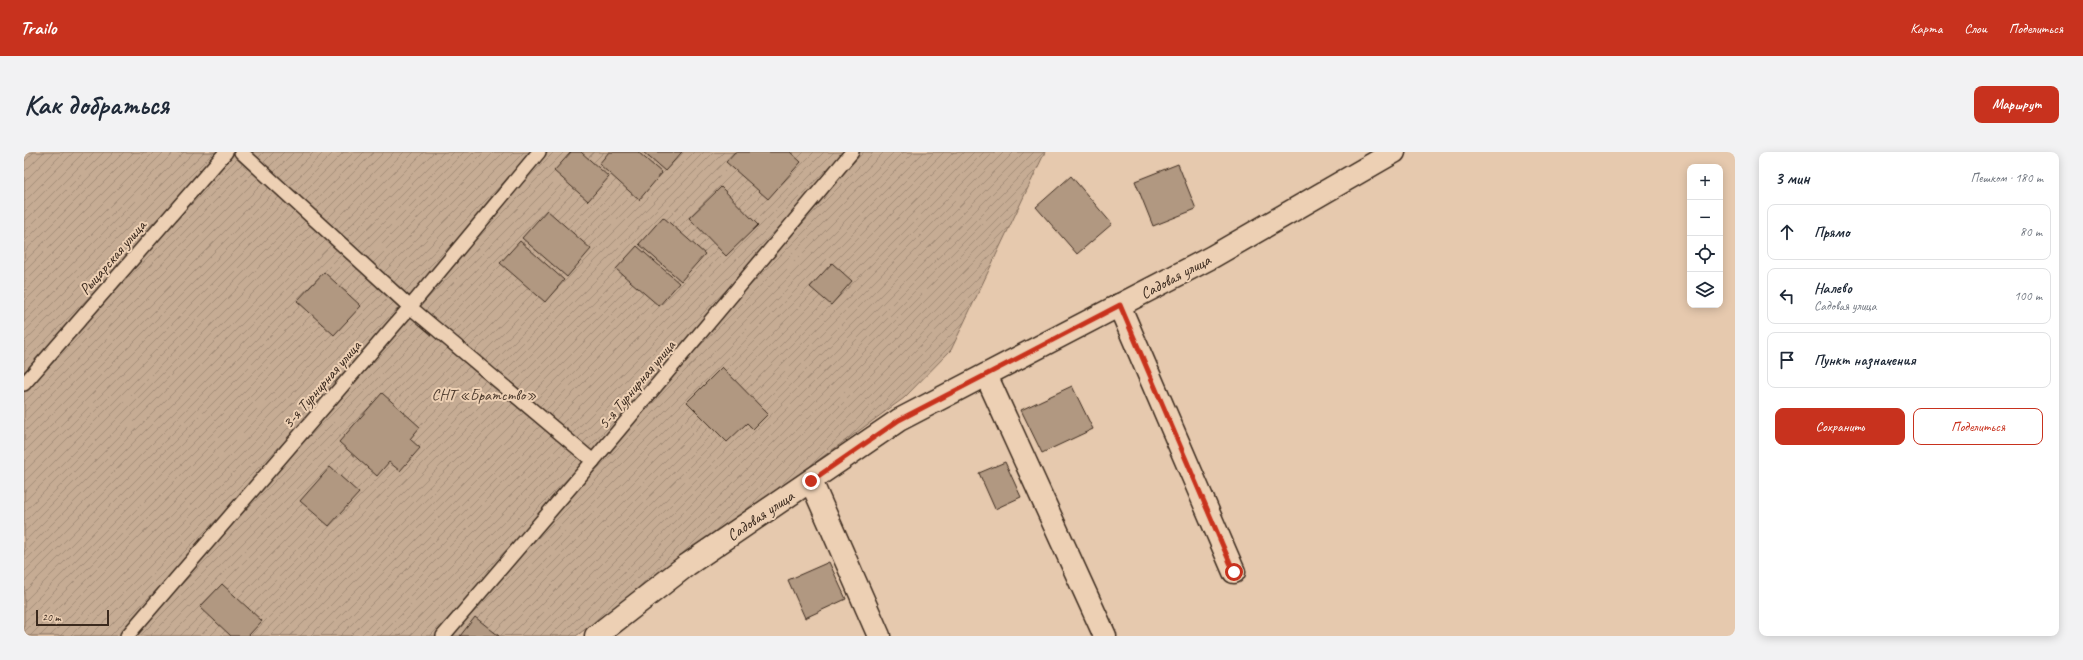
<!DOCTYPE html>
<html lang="ru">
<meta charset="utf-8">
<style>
body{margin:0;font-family:Caveat,sans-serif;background:#f2f2f3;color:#1f2937}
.controls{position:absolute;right:12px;top:12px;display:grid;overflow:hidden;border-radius:8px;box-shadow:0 2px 10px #0003}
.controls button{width:36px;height:36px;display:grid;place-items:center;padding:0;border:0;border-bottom:1px solid #e0e1e3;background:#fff;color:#1f2937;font:20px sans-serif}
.scale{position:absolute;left:12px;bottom:10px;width:73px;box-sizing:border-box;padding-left:4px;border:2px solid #3b2a1e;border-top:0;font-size:11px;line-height:14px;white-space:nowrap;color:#3b2a1e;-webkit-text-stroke:3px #edd0b4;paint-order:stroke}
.stop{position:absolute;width:12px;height:12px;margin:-9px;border:3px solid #c8321e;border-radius:50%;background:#fff}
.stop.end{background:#c8321e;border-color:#fff;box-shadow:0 1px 4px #0008}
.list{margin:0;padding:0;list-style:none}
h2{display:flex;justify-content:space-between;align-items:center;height:52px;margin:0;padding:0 16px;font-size:17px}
h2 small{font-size:13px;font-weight:400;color:#747a83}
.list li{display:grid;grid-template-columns:26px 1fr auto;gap:12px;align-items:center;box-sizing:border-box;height:56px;margin:0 8px 8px;padding:0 8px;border:1px solid #e0e1e3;border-radius:8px}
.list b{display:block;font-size:15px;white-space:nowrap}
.list p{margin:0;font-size:13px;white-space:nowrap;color:#747a83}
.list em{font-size:13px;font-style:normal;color:#747a83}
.actions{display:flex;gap:8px;padding:12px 16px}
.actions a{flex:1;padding:9px 0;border:1px solid #c8321e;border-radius:8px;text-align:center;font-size:14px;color:#c8321e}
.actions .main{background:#c8321e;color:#fff}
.icon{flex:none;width:22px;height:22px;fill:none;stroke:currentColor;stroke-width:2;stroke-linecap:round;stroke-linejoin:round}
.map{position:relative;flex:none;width:1711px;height:484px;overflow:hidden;border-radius:8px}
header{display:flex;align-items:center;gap:24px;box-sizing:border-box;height:56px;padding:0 20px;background:#c8321e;color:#fff}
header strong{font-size:19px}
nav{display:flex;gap:22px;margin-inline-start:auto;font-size:14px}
.intro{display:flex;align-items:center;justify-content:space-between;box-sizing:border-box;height:96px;padding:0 24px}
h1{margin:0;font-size:28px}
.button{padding:10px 18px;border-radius:8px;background:#c8321e;color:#fff;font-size:14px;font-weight:700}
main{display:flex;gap:24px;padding:0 24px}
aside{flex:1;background:#fff;border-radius:8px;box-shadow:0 2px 10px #0003}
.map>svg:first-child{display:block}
.garden{fill:url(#garden-furrows);stroke:#806b59}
.building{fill:#b19881;stroke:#3b2a1e}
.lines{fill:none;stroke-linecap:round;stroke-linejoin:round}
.lane-casing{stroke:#3b2a1e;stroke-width:16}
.street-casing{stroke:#3b2a1e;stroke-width:25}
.lane{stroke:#edd0b4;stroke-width:13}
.street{stroke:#edd0b4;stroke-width:22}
.route{stroke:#c8321e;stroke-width:5}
.labels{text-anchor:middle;stroke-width:4;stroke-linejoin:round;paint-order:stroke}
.street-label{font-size:16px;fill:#3b2a1e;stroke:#edd0b4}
.park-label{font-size:16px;fill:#503e30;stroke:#edd0b4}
</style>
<header>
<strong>Trailo</strong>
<nav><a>Карта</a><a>Слои</a><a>Поделиться</a></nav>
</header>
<div class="intro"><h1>Как добраться</h1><a class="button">Маршрут</a></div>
<main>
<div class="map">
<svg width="1711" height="484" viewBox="0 0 1711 484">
<defs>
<pattern id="garden-furrows" width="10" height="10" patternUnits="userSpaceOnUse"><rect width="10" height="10" fill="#c6ac94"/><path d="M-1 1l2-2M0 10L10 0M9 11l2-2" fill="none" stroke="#a28c78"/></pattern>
</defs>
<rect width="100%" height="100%" fill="#e6c9ae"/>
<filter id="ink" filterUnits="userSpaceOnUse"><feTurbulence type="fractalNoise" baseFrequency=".025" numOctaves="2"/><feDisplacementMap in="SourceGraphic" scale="8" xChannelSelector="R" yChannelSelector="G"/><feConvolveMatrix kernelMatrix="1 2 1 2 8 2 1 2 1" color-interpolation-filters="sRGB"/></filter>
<g filter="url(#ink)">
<polygon class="garden" points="0,0 1021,0 927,198 880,246 552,484 0,484"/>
<g class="building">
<polygon points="547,0 557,0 585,25 564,49 530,19"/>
<polygon points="585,0 614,0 638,21 615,48 575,12"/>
<polygon points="619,0 658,0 641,19"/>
<polygon points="711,0 766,0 777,10 744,47 702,10"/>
<polygon points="1154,12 1172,57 1129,74 1111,29"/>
<polygon points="1047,24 1088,72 1053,102 1012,55"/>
<polygon points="697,35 734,73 702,104 665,66"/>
<polygon points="523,58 567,97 543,125 498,86"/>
<polygon points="639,65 681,102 657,129 615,92"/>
<polygon points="496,89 540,128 521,150 476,111"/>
<polygon points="613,94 655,131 635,154 592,117"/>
<polygon points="808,111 828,129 807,153 786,135"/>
<polygon points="300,120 337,154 310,183 273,149"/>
<polygon points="698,215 744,262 729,277 723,271 703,290 663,250"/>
<polygon points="1048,234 1069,277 1018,301 997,258"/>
<polygon points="358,241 396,275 386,287 396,296 376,319 365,310 353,324 315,290"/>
<polygon points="981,310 997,345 971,357 955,321"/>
<polygon points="306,315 335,341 305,374 276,349"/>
<polygon points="805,410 822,447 781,466 764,428"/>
<polygon points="198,432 238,469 224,484 207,484 176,455"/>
<polygon points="451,465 475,484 436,484"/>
</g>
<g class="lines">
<g class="lane-casing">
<g id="lane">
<polyline points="217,0 386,155 569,309"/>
<polyline points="0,232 202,0"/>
<polyline points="103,484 386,155 515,0"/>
<polyline points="419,484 569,309 828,0"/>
</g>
</g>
<g class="street-casing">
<g id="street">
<polyline points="1095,153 1210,420"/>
<polyline points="962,223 1081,484"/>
<polyline points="787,329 855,484"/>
<polyline points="572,484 663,413 875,268 1188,105 1370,0"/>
</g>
</g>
<use href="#lane" class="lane"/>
<use href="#street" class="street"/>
</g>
</g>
<g class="lines" filter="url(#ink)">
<polyline class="route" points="787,329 875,268 1096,153 1210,420"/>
</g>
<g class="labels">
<g class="street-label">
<text transform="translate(88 105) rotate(-49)" y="6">Рыцарская улица</text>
<text transform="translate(1151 124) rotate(-28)" y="6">Садовая улица</text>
<text transform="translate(297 232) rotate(-49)" y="6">3-я Турнирная улица</text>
<text transform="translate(612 232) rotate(-50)" y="6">5-я Турнирная улица</text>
<text transform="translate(736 363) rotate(-34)" y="6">Садовая улица</text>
</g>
<g class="park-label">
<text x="460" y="248">СНТ «Братство»</text>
</g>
</g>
</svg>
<div class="controls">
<button>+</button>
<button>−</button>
<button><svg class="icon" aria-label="locate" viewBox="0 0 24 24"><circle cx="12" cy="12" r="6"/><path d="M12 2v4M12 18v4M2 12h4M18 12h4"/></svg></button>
<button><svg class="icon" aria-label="layers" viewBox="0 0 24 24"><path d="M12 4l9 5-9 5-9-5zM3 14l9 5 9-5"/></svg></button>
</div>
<div class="scale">20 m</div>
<div class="stop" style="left:1210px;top:420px"></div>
<div class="stop end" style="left:787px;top:329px"></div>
</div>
<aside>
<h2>3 мин<small>Пешком · 180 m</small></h2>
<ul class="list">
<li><svg class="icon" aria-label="ahead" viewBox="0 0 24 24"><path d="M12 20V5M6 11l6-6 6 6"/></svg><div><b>Прямо</b></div><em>80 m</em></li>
<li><svg class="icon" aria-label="left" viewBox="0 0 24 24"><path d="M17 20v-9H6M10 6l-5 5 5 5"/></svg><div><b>Налево</b><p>Садовая улица</p></div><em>100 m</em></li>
<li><svg class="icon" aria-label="arrive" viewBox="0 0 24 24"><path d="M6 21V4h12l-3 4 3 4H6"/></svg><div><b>Пункт назначения</b></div></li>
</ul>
<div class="actions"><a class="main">Сохранить</a><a>Поделиться</a></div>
</aside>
</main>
